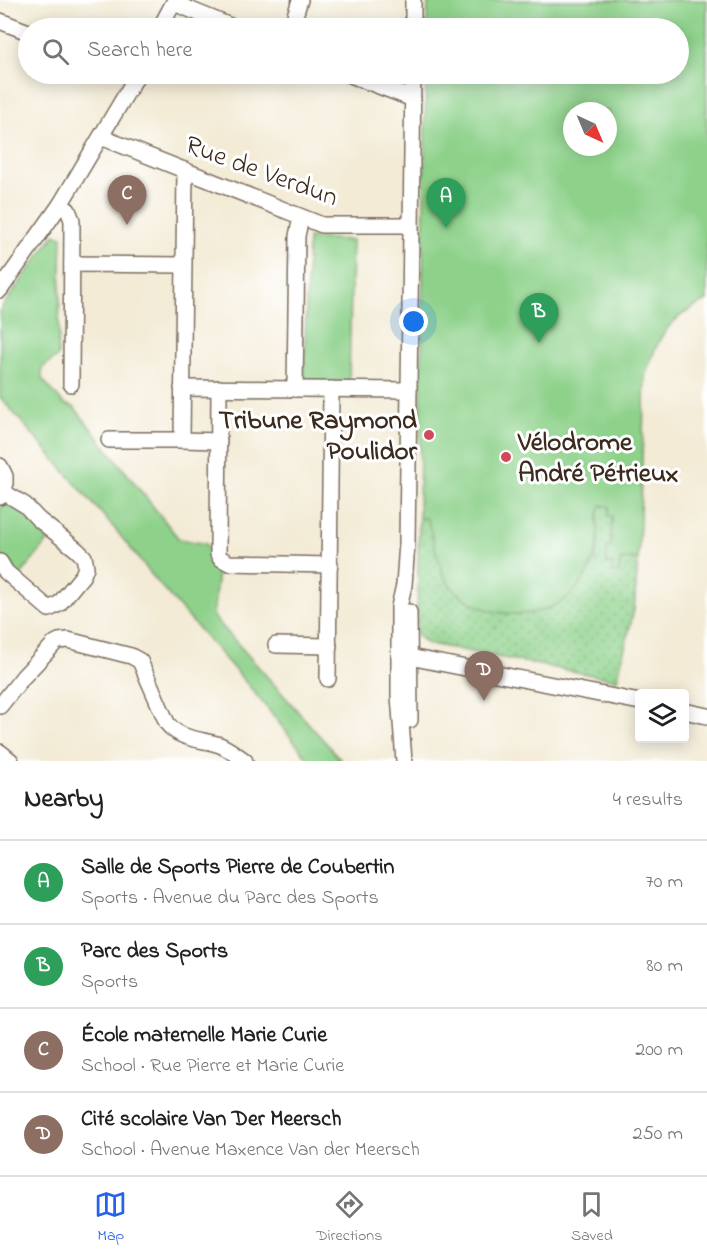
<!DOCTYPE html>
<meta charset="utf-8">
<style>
body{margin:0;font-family:"Indie Flower",sans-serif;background:#f6f6f6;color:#202124}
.controls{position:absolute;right:18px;bottom:18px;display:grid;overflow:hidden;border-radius:6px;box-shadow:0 3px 15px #0003}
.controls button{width:54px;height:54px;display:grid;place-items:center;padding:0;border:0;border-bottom:2px solid #e0e0e0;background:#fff;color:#202124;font:30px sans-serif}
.compass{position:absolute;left:563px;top:102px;width:54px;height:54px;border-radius:50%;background:#fff;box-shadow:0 3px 15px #0003;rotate:136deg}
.you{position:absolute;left:414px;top:322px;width:21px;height:21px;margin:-15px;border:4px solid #fff;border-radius:50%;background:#1a73e8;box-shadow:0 0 0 9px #1a73e833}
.badge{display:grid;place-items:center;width:39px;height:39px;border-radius:50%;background:#2563eb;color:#fff;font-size:20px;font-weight:700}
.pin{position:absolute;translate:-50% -50px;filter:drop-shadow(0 2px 3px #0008)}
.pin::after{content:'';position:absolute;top:32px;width:21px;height:18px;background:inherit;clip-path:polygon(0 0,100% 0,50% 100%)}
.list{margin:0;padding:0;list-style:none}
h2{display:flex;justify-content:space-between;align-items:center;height:78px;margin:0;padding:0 24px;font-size:26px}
h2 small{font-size:20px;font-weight:400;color:#757577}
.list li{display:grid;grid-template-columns:39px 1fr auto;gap:18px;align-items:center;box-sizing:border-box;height:84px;padding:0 24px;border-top:2px solid #e0e0e0}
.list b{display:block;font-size:22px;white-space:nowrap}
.list p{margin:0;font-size:20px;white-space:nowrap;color:#757577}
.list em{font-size:20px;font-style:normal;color:#757577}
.icon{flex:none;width:33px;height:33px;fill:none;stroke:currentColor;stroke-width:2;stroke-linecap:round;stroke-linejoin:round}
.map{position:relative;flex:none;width:707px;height:761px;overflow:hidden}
.search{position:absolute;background:#fff;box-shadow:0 3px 15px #0003;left:18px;right:18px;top:18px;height:66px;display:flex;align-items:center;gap:15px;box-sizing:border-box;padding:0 21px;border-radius:33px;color:#757577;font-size:22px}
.sheet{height:414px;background:#fff}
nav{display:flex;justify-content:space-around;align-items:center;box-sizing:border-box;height:84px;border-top:2px solid #e0e0e0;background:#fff;font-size:16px;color:#757577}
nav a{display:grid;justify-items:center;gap:3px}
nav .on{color:#2563eb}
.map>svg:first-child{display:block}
.grass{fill:#8dd18a;stroke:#647e54;stroke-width:1.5;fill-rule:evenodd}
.park{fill:url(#park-dots);stroke:#647e54;stroke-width:1.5}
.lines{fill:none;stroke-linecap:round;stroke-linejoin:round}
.minor-casing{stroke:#7b6e5e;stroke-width:18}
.minor{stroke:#fff;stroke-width:15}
.poi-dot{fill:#d1495b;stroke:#fff;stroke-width:2}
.labels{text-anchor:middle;stroke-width:6;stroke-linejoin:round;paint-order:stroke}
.street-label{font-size:27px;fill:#3b2a1e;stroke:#fff}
.poi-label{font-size:27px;font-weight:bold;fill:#3b2a1e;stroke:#fff;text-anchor:end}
</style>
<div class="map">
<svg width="707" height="761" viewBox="0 0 707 761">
<defs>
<pattern id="park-dots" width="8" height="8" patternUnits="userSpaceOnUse" patternTransform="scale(1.5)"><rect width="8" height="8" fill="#8dd18a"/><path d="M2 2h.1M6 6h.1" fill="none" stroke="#74aa70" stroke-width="1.8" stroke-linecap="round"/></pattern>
</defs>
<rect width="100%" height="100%" fill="#fff"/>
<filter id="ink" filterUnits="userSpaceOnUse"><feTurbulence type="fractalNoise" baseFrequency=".0167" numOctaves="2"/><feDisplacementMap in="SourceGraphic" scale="12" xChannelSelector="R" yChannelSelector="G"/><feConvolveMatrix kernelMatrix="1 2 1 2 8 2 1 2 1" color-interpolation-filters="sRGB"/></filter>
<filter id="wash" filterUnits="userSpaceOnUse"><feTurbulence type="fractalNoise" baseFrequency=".008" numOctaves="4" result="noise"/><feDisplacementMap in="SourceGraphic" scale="24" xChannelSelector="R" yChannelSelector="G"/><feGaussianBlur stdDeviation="1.35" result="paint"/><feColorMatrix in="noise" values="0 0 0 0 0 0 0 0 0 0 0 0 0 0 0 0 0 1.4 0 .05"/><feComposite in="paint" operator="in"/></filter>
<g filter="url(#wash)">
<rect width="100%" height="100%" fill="#f3ebd5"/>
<g class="grass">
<path d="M428 0H707V301C668 317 657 338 645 377L639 545 634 609 617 680 426 643 417 635 426 74H678V28H427ZM572 111H608V147H572Z"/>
<polygon points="55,234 62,237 58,356 42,368 42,379 64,404 74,407 179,539 206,544 218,571 213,616 342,761 310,761 249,686 160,585 115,529 0,397 0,310"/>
<polygon points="308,238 352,240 349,382 304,381"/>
<polygon points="9,498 53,535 19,577 0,555 0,500"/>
</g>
<path class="park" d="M601 505 610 507 608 516H612L611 547H607V564H613L612 573H618L621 559H638L634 609 617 680 426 643 417 635 419 518H426L428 521C433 537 439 570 448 583 453 590 461 596 469 601 505 623 558 618 583 580 590 569 597 555 598 542 599 530 595 516 601 505Z"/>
</g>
<g filter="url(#ink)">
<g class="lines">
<g class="minor-casing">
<g id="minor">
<polyline points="174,3 235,28"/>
<polyline points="0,21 28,32"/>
<polyline points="160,28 175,0"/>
<polyline points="291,28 300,0"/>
<polyline points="413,28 413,0"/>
<polyline points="348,74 413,99"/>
<polyline points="101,137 322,225 410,225"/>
<polyline points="60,205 68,210 72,220 71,384"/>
<polyline points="72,264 183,265"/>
<polyline points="0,290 60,205 138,74"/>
<polyline points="182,388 409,390"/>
<polyline points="219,388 218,554 220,558 229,563 330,565"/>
<polyline points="295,389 297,236 301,217"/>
<polyline points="109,440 182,440 185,170"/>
<polyline points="182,440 219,441"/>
<polyline points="0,466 5,476 5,493 0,497"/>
<polyline points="0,562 6,572 49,609 59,604 83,575 86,567 84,557 77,550 38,519 25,505 5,493"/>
<polyline points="409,612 410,720"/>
<polyline points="276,645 329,646"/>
<polyline points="399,655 640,702"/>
<polyline points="328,679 331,389"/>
<path d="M0 706 23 677 55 643 59 641 68 640 131 656 140 661 167 723C179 740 202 739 220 745 229 749 237 755 245 761"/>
<polyline points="684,711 707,716"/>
<polyline points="0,752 11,761"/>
<polyline points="404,761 399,696 399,607 404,585 407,543 413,74"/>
</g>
</g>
<use href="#minor" class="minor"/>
</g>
</g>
<g class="poi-dot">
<circle cx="429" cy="435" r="6"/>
<circle cx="506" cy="457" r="6"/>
</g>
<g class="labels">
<g class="street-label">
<text transform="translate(262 170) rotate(20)" y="9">Rue de Verdun</text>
</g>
<g class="poi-label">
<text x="417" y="428">Tribune Raymond<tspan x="417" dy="31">Poulidor</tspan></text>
<text x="518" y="450" text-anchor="start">Vélodrome<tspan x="518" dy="31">André Pétrieux</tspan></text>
</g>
</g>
</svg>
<div class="controls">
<button><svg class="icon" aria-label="layers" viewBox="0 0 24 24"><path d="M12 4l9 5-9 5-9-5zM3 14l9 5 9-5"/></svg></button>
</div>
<svg class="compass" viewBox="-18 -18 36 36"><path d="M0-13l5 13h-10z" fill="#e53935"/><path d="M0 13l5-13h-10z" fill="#757577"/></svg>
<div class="you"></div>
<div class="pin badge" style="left:446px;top:228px;background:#2e9e5b">A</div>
<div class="pin badge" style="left:539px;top:343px;background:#2e9e5b">B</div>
<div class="pin badge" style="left:127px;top:225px;background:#8d6e63">C</div>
<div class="pin badge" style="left:484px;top:701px;background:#8d6e63">D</div>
<div class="search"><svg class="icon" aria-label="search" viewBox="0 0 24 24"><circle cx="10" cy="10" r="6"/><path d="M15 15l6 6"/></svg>Search here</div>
</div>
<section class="sheet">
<h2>Nearby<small>4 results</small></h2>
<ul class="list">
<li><span class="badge" style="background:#2e9e5b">A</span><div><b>Salle de Sports Pierre de Coubertin</b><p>Sports · Avenue du Parc des Sports</p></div><em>70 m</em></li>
<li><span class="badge" style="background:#2e9e5b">B</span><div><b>Parc des Sports</b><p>Sports</p></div><em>80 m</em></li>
<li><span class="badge" style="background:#8d6e63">C</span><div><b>École maternelle Marie Curie</b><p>School · Rue Pierre et Marie Curie</p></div><em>200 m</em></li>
<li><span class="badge" style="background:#8d6e63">D</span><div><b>Cité scolaire Van Der Meersch</b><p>School · Avenue Maxence Van der Meersch</p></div><em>250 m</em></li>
</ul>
</section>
<nav>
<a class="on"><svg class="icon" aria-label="map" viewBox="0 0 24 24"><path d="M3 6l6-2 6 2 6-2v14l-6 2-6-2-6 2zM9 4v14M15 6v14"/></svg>Map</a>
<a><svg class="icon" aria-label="directions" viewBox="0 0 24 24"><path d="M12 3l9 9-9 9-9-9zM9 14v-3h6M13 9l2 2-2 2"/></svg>Directions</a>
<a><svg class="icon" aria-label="saved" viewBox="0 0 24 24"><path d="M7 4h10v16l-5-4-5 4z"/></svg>Saved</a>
</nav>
